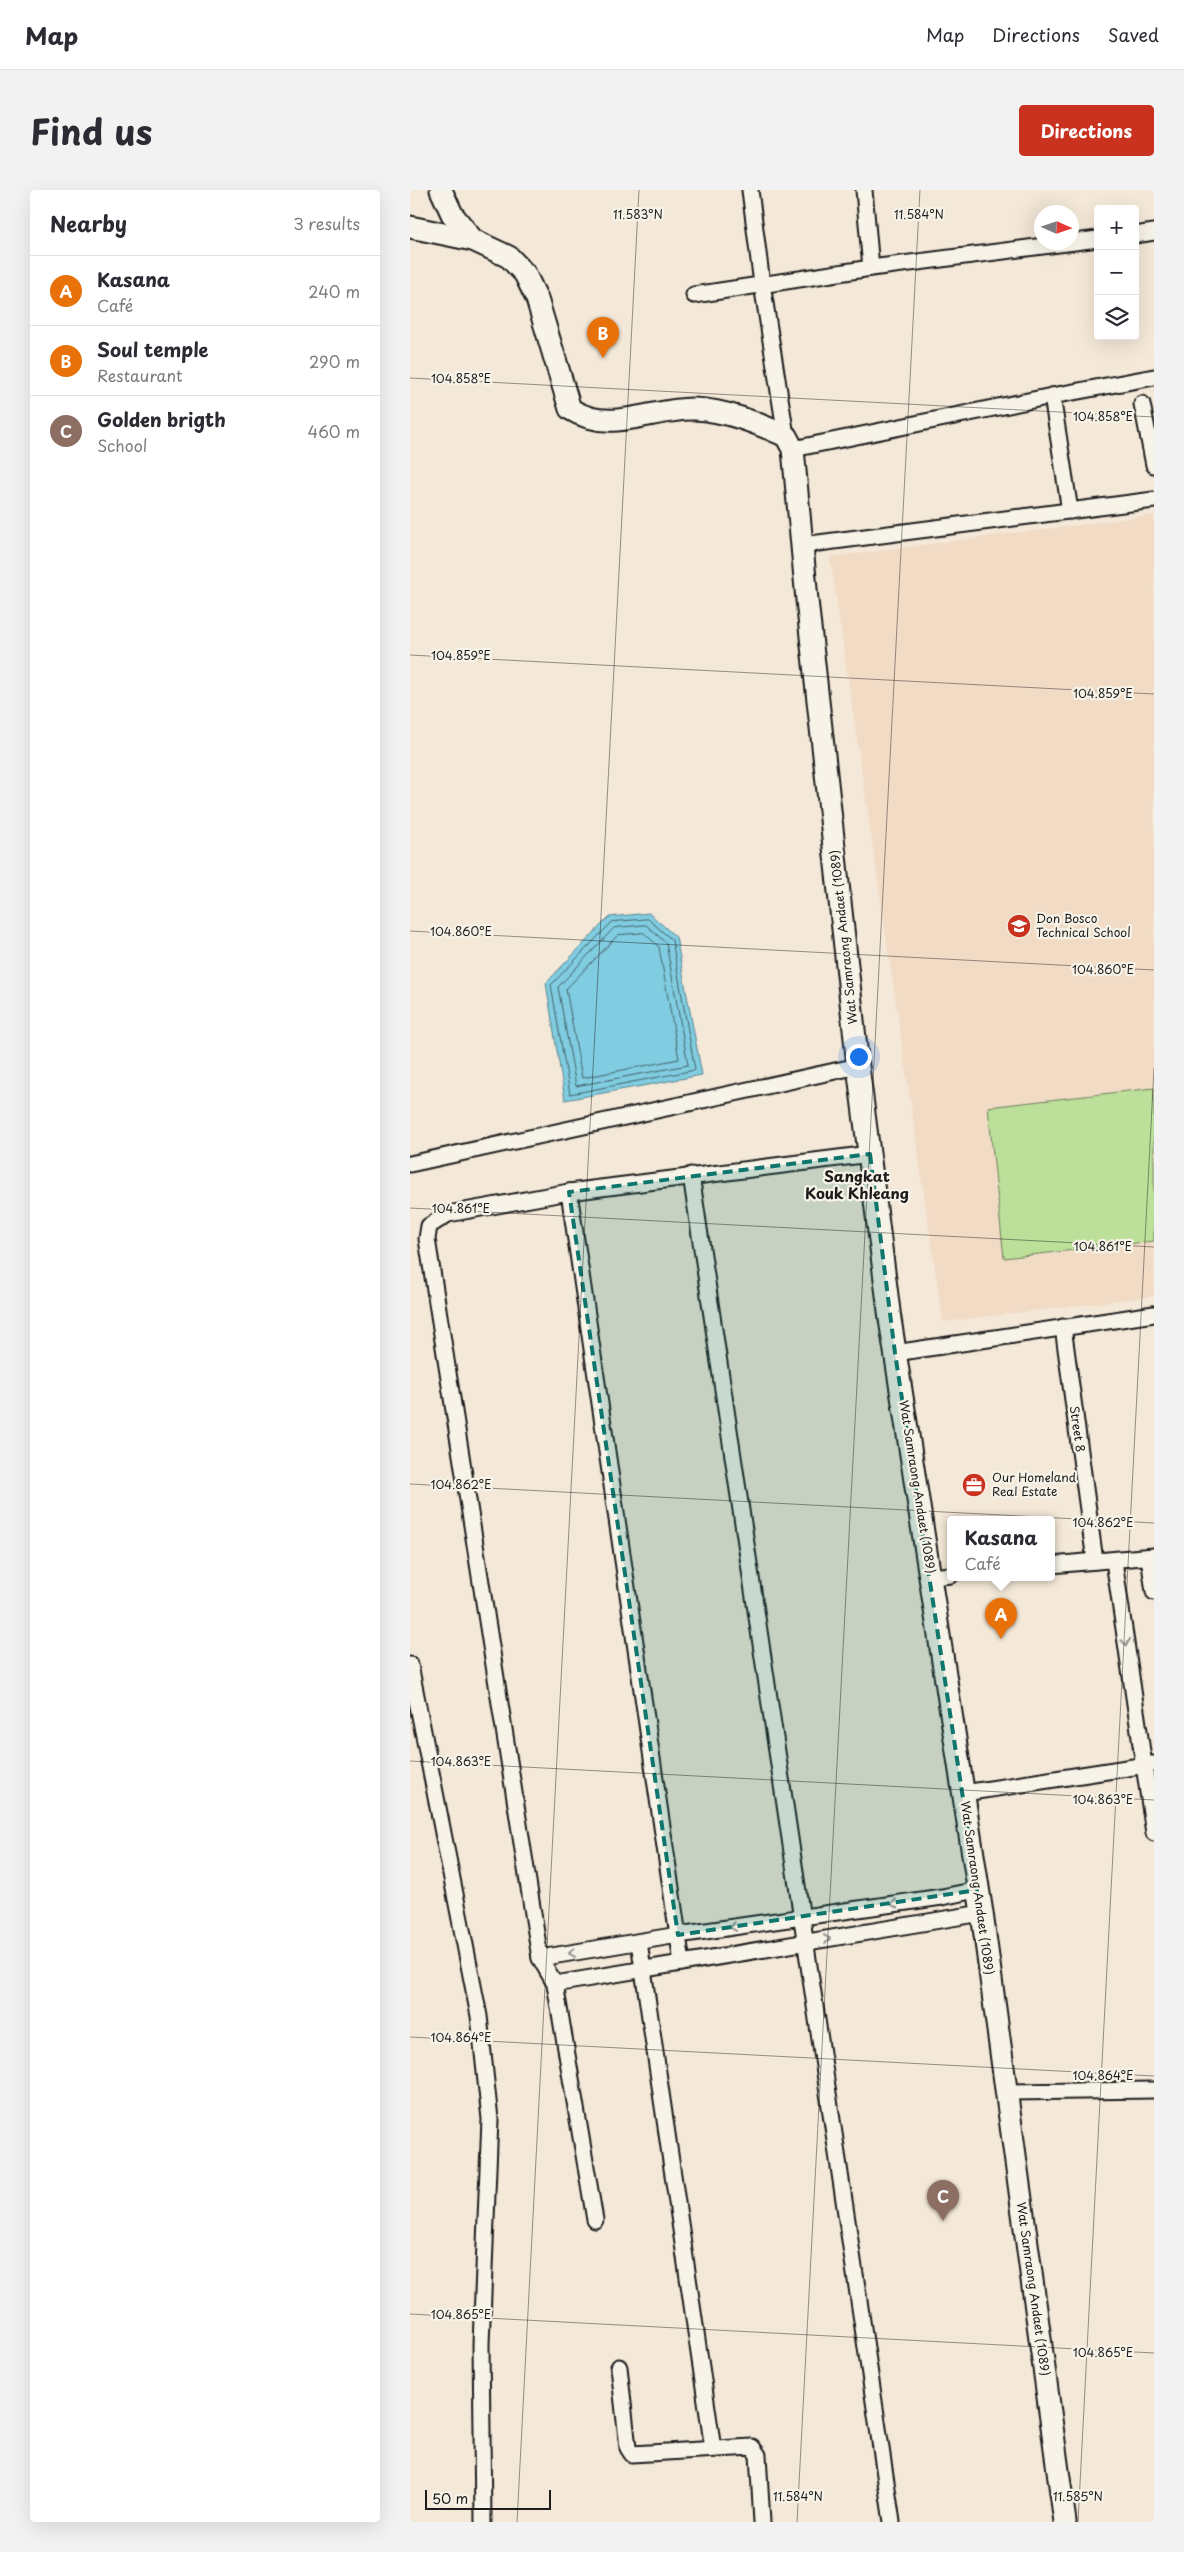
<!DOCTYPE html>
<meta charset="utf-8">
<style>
body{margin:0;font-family:"Playpen Sans",sans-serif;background:#f2f2f3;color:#2b2b33}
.controls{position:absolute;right:15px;top:15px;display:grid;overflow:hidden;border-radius:5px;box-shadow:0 5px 20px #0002}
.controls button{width:45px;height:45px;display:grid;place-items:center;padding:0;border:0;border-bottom:1px solid #e1e1e2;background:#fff;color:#2b2b33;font:25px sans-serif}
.compass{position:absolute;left:624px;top:15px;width:45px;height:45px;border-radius:50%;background:#fff;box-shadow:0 5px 20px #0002;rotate:93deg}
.scale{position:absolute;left:15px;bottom:12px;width:126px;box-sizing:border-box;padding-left:5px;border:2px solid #1c1c1c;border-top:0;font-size:14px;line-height:18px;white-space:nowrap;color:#1c1c1c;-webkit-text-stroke:4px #f7f3e8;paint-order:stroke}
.you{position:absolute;left:448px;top:866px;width:18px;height:18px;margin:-12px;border:4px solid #fff;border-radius:50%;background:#1a73e8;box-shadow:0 0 0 8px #1a73e833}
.badge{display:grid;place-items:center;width:32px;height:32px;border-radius:50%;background:#c8321e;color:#fff;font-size:16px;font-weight:700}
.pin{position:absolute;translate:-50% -41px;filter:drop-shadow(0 1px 2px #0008)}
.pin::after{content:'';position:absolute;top:26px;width:18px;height:15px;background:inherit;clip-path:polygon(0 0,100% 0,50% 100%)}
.popup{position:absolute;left:537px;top:1326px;width:108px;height:65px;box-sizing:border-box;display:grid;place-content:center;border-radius:5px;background:#fff;filter:drop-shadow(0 1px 4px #0005);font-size:16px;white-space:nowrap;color:#7c7c81}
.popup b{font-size:19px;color:#2b2b33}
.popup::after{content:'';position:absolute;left:50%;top:100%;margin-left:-10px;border:10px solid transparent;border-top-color:#fff}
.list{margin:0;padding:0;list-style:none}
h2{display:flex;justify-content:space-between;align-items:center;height:65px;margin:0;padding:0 20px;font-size:21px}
h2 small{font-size:16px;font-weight:400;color:#7c7c81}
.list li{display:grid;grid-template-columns:32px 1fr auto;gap:15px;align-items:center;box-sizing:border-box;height:70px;padding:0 20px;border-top:1px solid #e1e1e2}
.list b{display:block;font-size:19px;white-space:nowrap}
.list p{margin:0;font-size:16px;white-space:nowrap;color:#7c7c81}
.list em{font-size:16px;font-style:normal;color:#7c7c81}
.icon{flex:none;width:28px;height:28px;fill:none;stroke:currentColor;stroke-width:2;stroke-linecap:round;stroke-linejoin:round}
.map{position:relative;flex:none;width:744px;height:2332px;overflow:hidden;border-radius:5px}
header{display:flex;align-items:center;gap:30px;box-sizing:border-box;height:70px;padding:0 25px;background:#fff;border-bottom:1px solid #e1e1e2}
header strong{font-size:24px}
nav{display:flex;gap:28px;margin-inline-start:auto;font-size:18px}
.intro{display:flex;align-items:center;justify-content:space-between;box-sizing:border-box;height:120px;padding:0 30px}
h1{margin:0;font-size:35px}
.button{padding:12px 22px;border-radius:5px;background:#c8321e;color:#fff;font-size:18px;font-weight:700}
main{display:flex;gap:30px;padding:0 30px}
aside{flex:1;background:#fff;border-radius:5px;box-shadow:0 5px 20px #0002}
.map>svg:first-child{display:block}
.built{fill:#f1dbc5}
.green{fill:#bce09a;stroke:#6c7e5b}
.water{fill:#80cce0;stroke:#588692}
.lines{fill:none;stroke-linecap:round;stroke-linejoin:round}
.shore{stroke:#44626a;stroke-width:1}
.street-casing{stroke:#1c1c1c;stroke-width:19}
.secondary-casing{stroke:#1c1c1c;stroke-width:25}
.street{stroke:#f7f3e8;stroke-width:15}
.secondary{stroke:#f7f3e8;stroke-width:21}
.oneway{stroke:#94928c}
.marked{fill:#0f766e;fill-opacity:0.2;stroke:#0f766e;stroke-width:4;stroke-dasharray:10 6;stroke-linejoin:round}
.ticks{fill:none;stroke:#1c1c1c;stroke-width:1;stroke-opacity:0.45}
.labels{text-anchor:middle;stroke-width:4.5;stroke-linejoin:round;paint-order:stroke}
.poi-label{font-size:12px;fill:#1c1c1c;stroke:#f7f3e8;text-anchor:start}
.street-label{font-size:12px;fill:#1c1c1c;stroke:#f7f3e8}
.quarter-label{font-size:15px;font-weight:bold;fill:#1c1c1c;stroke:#f7f3e8}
.ticks-label{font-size:12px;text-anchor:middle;fill:#1c1c1c;stroke:#f7f3e8;stroke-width:4.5;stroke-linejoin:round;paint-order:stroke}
</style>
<header>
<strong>Map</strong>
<nav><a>Map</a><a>Directions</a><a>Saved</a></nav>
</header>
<div class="intro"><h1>Find us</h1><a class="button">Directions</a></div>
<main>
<aside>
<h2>Nearby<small>3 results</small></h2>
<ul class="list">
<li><span class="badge" style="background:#e8710a">A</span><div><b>Kasana</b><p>Café</p></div><em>240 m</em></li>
<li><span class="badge" style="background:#e8710a">B</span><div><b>Soul temple</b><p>Restaurant</p></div><em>290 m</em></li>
<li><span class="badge" style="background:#8d6e63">C</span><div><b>Golden brigth</b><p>School</p></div><em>460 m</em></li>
</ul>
</aside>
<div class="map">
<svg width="744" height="2332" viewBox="0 0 744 2332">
<rect width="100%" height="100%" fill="#f4e8d8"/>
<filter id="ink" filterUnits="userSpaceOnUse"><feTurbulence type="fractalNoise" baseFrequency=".02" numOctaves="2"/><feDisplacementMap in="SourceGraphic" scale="10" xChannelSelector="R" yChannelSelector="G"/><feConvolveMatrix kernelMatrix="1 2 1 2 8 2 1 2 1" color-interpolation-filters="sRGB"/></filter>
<g filter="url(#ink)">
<polygon class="built" points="744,325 744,1106 533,1132 420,367"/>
<polygon class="green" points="744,898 744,1051 594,1068 578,917"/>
<polygon class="water" points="239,723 266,747 292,885 155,910 136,793 199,727"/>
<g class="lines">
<g class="shore">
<polygon points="238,729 262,750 285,880 160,904 141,795 202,732"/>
<polygon points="236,735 256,753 278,875 166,896 148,797 204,738"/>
<polygon points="234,743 249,757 269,869 172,888 156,799 208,745"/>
</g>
<g class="street-casing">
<g id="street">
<polyline points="340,0 352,94 376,246"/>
<polyline points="454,0 461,78"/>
<polyline points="725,45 744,42"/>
<polyline points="284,105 461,78 688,49"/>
<polyline points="642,206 660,321"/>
<polyline points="732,214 744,275"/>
<polyline points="383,259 642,206 744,187"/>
<polyline points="393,355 744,310"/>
<polyline points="0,974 448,876"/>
<polyline points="281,985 482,2332"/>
<polyline points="159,1002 272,1773"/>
<polyline points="653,1137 685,1371"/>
<polyline points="485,1163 744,1124"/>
<polyline points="739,1367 744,1402"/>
<polyline points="704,1371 744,1643"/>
<polyline points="641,1375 744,1366"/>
<polyline points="521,1387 541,1385"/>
<polyline points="0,1475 69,1826 80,1929 71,2154 73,2332"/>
<polyline points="554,1603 743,1574"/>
<polyline points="229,1752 303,2259"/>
<polyline points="130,1768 268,1745 532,1707 567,1700"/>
<polyline points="145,1794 572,1723"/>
<polyline points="596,1902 744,1900"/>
<polyline points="185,2030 145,1794 130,1768 17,1049 19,1036 38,1024 159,1002 460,964"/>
<polyline points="209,2177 218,2258 222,2264 342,2257 348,2265 352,2332"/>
</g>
</g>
<g class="secondary-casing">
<g id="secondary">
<path d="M31 0 42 24 63 50 99 67 115 84 127 109 160 219C201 245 241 218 284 219 315 220 347 233 376 246L383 259 397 410 448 876 480 1129 572 1723 655 2332"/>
<polyline points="0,37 63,50"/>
</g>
</g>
<use href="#street" class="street"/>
<use href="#secondary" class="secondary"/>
</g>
<defs><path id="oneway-chevron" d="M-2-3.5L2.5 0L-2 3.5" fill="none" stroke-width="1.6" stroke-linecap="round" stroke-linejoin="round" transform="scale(1.25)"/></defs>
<g class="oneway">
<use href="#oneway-chevron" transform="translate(716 1452) rotate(82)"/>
<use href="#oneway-chevron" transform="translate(484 1714) rotate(172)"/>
<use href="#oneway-chevron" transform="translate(323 1737) rotate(172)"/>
<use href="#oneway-chevron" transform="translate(417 1749) rotate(-9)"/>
<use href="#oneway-chevron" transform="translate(162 1763) rotate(170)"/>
</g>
</g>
<path class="marked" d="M460 964 485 1163 567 1700 268 1745 159 1002Z"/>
<path class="ticks" d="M0 188 744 227M0 465 744 504M0 741 744 780M0 1018 744 1057M0 1294 744 1333M0 1571 744 1610M0 1847 744 1886M0 2124 744 2163M107 2332 229 0M387 2332 510 0M668 2332 744 878"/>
<defs>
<g id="school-disc" transform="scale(1.25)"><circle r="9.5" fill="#c8321e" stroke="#f7f3e8"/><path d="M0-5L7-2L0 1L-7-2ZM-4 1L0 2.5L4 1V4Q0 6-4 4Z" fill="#fff"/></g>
<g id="office-disc" transform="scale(1.25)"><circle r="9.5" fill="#c8321e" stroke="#f7f3e8"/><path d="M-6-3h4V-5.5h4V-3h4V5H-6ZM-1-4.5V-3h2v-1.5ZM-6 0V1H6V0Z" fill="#fff"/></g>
</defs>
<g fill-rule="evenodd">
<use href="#school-disc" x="609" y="736"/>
<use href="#office-disc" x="564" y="1295"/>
</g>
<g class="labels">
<g class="poi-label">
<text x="626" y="733">Don Bosco<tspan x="626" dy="14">Technical School</tspan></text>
<text x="582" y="1292">Our Homeland<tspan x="582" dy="14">Real Estate</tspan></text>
</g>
<g class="street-label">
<text transform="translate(434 747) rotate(-96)" y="4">Wat Samraong Andaet (1089)</text>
<text transform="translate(667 1239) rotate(82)" y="4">Street 8</text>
<text transform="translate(507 1297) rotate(81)" y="4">Wat Samraong Andaet (1089)</text>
<text transform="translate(567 1698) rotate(82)" y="4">Wat Samraong Andaet (1089)</text>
<text transform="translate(623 2099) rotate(82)" y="4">Wat Samraong Andaet (1089)</text>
</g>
<g class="quarter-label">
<text x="447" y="992">Sangkat<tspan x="447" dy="17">Kouk Khleang</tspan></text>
</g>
</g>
<g class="ticks-label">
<text x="228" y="29">11.583°N</text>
<text x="509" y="29">11.584°N</text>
<text x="51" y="193">104.858°E</text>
<text x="693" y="231">104.858°E</text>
<text x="51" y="470">104.859°E</text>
<text x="693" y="508">104.859°E</text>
<text x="51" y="746">104.860°E</text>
<text x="693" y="784">104.860°E</text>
<text x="51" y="1023">104.861°E</text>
<text x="693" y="1061">104.861°E</text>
<text x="51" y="1299">104.862°E</text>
<text x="693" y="1337">104.862°E</text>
<text x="51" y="1576">104.863°E</text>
<text x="693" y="1614">104.863°E</text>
<text x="51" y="1852">104.864°E</text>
<text x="693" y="1890">104.864°E</text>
<text x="51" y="2129">104.865°E</text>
<text x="693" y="2167">104.865°E</text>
<text x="388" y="2311">11.584°N</text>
<text x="668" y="2311">11.585°N</text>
</g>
</svg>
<div class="controls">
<button>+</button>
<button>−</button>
<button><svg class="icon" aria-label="layers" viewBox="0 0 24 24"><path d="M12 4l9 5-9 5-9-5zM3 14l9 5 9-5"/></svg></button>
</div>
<svg class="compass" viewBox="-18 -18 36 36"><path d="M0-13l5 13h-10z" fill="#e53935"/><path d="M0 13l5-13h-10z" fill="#7c7c81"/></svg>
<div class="scale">50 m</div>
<div class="you"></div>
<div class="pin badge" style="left:591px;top:1449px;background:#e8710a">A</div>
<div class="popup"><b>Kasana</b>Café</div>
<div class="pin badge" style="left:193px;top:168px;background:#e8710a">B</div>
<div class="pin badge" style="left:533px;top:2031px;background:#8d6e63">C</div>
</div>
</main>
